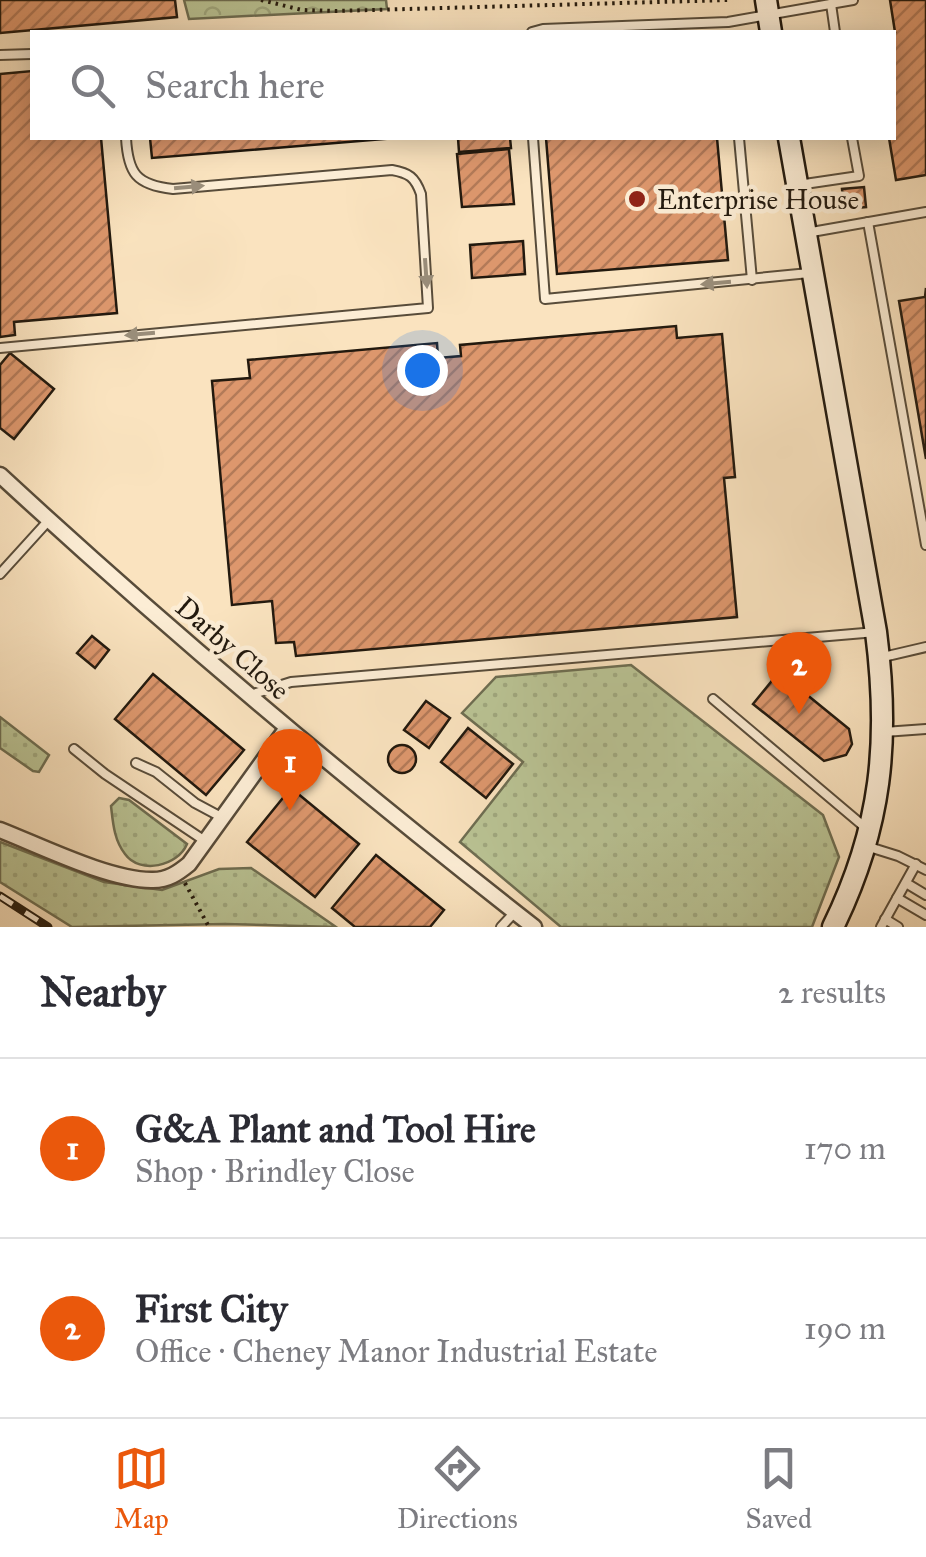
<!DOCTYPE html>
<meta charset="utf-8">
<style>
body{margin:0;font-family:"IM FELL Great Primer",serif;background:#f2f2f3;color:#2b2b33}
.you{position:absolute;left:422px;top:370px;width:35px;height:35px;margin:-25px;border:8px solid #fff;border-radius:50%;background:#1a73e8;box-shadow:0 0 0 15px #1a73e833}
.badge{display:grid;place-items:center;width:65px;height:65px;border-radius:50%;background:#ea580c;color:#fff;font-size:32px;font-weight:700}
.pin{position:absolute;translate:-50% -82px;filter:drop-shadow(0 2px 5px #0008)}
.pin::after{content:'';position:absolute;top:52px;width:35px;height:30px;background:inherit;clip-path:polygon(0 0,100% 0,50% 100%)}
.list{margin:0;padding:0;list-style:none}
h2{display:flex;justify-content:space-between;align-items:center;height:130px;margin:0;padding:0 40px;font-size:42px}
h2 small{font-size:32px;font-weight:400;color:#7c7c81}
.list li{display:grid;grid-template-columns:65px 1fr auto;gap:30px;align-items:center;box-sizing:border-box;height:180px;padding:0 40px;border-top:2px solid #e1e1e2}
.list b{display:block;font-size:38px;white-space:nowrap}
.list p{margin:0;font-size:32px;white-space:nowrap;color:#7c7c81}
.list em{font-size:32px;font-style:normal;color:#7c7c81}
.icon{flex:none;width:55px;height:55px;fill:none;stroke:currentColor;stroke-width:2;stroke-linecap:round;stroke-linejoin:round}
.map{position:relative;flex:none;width:926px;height:927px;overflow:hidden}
.search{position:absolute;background:#fff;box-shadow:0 5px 25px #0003;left:30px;right:30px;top:30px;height:110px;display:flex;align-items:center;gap:25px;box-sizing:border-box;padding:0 35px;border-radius:0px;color:#7c7c81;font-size:38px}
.sheet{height:490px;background:#fff}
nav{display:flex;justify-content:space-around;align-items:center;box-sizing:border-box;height:140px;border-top:2px solid #e1e1e2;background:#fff;font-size:28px;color:#7c7c81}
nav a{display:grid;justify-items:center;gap:5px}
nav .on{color:#ea580c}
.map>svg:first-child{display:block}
.grass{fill:url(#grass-dots);stroke:#6e6e52;stroke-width:2.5}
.forest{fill:url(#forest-crowns);stroke:#6e6e52;stroke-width:2.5}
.building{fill:url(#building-hatch);stroke:#22190e;stroke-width:2.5}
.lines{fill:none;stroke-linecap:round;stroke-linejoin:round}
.lane-casing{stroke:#584c3a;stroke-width:12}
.street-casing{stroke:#584c3a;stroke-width:19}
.secondary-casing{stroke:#22190e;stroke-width:25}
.path{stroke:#22190e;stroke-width:4;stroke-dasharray:2.5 5;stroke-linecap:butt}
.lane{stroke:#fcedd5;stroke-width:8}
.street{stroke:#fcedd5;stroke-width:14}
.secondary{stroke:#fcedd5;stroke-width:20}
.rail-casing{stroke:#22190e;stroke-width:9}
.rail{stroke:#fcedd5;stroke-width:5;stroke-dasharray:15;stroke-linecap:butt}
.oneway{fill:#9a8e7b}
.poi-dot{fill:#8f2418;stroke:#fcedd5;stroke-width:4}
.labels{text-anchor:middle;stroke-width:9;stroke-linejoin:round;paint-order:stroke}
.poi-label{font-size:28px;fill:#22190e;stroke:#fcedd5;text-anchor:start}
.street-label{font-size:28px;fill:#22190e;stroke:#fcedd5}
</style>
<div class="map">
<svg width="926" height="927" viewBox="0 0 926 927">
<defs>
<pattern id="grass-dots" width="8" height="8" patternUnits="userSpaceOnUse" patternTransform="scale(2.5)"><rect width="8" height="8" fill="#bac495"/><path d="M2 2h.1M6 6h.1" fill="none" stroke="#a0a87f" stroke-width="1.8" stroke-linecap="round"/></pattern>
<pattern id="forest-crowns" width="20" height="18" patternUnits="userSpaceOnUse" patternTransform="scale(2.5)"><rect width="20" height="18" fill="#bac495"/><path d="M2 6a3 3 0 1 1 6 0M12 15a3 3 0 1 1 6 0" fill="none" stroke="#a0a87f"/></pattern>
<pattern id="building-hatch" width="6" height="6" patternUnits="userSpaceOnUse" patternTransform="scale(2.5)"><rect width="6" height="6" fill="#dd976d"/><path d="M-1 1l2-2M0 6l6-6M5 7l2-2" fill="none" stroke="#b37a58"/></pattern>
</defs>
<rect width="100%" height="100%" fill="#fae3bf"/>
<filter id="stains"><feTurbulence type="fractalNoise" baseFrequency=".002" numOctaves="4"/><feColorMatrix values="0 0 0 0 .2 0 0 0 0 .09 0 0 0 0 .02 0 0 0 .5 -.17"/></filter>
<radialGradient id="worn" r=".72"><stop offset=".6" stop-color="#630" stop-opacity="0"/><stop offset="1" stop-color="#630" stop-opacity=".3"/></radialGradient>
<g class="grass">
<polygon points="631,665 823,815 839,857 812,927 561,927 460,842 523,762 462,713 496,677"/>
<polygon points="0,717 49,755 39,772 33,771 0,748"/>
<path d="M119 798 129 800 187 844C178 866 140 875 125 854 114 840 113 823 111 806Z"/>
<polygon points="0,842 104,882 162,890 219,869 251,868 336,927 225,924 72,927 0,882"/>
</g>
<polygon class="forest" points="184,0 386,0 387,9 189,19"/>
<g class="building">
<polygon points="0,0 175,0 177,17 0,33"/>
<polygon points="890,0 926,0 926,175 896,180 889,138 894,138 893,32 895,32"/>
<polygon points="32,71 32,138 101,138 117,313 14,322 15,335 0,337 0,74"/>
<polygon points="150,138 396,138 152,158"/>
<polygon points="458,138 510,138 511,148 459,152"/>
<polygon points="546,138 717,138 728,260 557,274"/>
<polygon points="509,149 514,204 462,207 457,154"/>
<polygon points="864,187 866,207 844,209 842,189"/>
<polygon points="523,241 525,274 472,278 470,245"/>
<polygon points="926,288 926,459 899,301 925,297"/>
<polygon points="676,326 677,338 722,334 735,477 724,478 737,617 296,656 294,642 276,643 272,601 232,605 212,381 250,378 248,360 437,343 438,358 461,356 460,345"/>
<polygon points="10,353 54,389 14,439 0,428 0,365"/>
<polygon points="92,636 109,650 95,668 77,653"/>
<polygon points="779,672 849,729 852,744 846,755 824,761 753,704"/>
<polygon points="153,674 244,750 206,795 115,719"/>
<polygon points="426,701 450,718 429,748 404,730"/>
<polygon points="468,728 513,764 486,798 441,762"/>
<circle cx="402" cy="759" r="14"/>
<polygon points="291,788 359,844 315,897 247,842"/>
<polygon points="376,855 444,910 430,927 355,927 332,908"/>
</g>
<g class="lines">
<g class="lane-casing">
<g id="lane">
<polyline points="831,4 835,32"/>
<polyline points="532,32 543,29 728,22 853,0"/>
<polyline points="0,55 32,54"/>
<polyline points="533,138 545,299 809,273"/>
<polyline points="739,138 752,280"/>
<polyline points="798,185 859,176 852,138"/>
<polyline points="868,222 926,545"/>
<polyline points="806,233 926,212"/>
<path d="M0 348 428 308 421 194C415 177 409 173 392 170L173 189C136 185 128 173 126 138"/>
<polyline points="0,574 49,520"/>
<polyline points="879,658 926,647"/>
<polyline points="250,695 291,682 876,632"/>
<polyline points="713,699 867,829"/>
<polyline points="884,732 926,729"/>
<polyline points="74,749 105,774 205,841"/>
<polyline points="136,763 156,772 195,803 223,818"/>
<polyline points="866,846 898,856 926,870"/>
<polyline points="906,883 926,895"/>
<polyline points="897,898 926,915"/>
<polyline points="885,919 898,927"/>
<polyline points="501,927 515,912"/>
<polyline points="881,927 916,864"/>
</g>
</g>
<g class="street-casing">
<g id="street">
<path d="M0 475C171 633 350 783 534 927"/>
<path d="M0 830C41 846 111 881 153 880 168 880 178 873 189 864L287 728"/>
</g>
</g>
<g class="secondary-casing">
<g id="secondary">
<polyline points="766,0 771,32"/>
<path d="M789 138 876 632C890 741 882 827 833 927"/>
</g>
</g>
<g class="path">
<polyline points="261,0 302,10 336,11 729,0"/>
<polyline points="185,883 209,927"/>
</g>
<use href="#lane" class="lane"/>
<use href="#street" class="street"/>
<use href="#secondary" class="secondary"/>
<g class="rail-casing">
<polyline id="rail" points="0,896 48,927"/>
</g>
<use href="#rail" class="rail"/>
</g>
<defs><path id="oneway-solid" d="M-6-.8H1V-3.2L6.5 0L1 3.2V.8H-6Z" transform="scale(2.5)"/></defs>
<g class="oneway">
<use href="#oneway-solid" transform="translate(189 187) rotate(-5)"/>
<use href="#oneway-solid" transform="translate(426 273) rotate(86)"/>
<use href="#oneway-solid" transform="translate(716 283) rotate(175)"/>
<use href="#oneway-solid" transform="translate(140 334) rotate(175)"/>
</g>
<circle class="poi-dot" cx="637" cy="199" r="10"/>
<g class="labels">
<g class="poi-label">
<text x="657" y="209">Enterprise House</text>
</g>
<g class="street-label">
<text transform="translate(233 648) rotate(41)" y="10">Darby Close</text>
</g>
</g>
<rect width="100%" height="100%" filter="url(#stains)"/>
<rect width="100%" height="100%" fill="url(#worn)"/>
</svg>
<div class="you"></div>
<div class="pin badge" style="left:290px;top:811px">1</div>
<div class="pin badge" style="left:799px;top:714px">2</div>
<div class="search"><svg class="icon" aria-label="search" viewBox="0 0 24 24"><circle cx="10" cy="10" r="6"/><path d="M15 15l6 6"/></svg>Search here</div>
</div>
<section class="sheet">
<h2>Nearby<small>2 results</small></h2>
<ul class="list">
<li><span class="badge">1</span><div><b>G&amp;A Plant and Tool Hire</b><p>Shop · Brindley Close</p></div><em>170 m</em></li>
<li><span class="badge">2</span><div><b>First City</b><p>Office · Cheney Manor Industrial Estate</p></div><em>190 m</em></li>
</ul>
</section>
<nav>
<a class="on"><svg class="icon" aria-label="map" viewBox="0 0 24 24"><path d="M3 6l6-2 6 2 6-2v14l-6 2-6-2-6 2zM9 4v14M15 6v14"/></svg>Map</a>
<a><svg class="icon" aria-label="directions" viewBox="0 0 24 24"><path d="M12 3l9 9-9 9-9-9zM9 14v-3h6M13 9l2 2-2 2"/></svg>Directions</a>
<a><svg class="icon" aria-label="saved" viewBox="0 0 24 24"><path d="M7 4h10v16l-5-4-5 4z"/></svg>Saved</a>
</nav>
